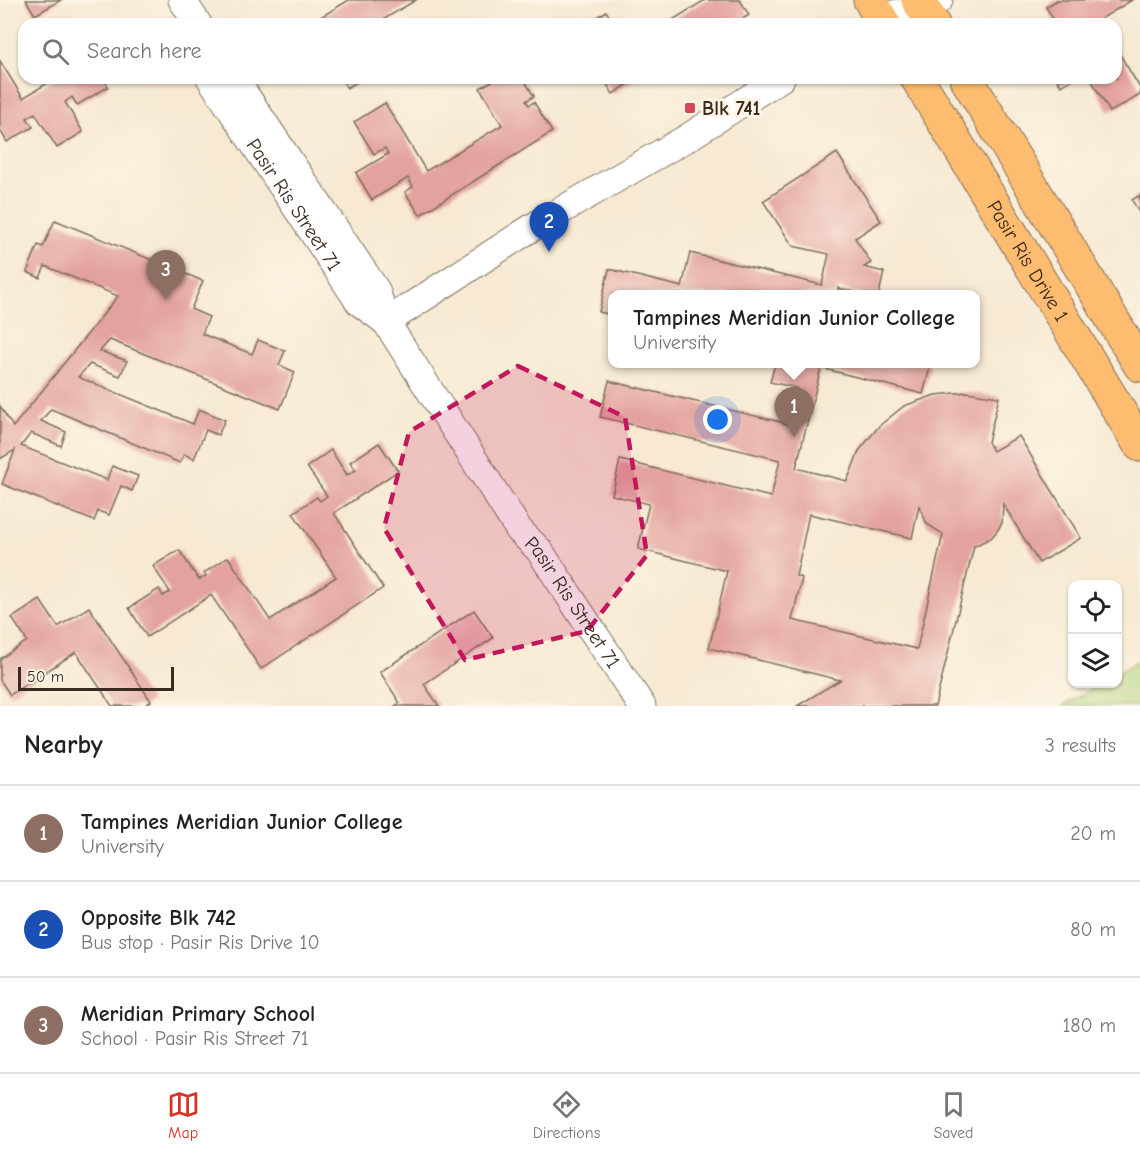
<!DOCTYPE html>
<meta charset="utf-8">
<style>
body{margin:0;font-family:"Comic Neue",sans-serif;background:#f6f6f6;color:#222}
.controls{position:absolute;right:18px;bottom:18px;display:grid;overflow:hidden;border-radius:12px;box-shadow:0 2px 4px #0004}
.controls button{width:54px;height:54px;display:grid;place-items:center;padding:0;border:0;border-bottom:2px solid #e0e0e0;background:#fff;color:#222;font:30px sans-serif}
.scale{position:absolute;left:18px;bottom:15px;width:156px;box-sizing:border-box;padding-left:6px;border:3px solid #3b2a1e;border-top:0;font-size:16px;line-height:21px;white-space:nowrap;color:#3b2a1e;-webkit-text-stroke:4px #fcf5e5;paint-order:stroke}
.you{position:absolute;left:718px;top:420px;width:21px;height:21px;margin:-15px;border:4px solid #fff;border-radius:50%;background:#1a73e8;box-shadow:0 0 0 9px #1a73e833}
.badge{display:grid;place-items:center;width:39px;height:39px;border-radius:50%;background:#d93025;color:#fff;font-size:20px;font-weight:700}
.pin{position:absolute;translate:-50% -50px;filter:drop-shadow(0 2px 3px #0008)}
.pin::after{content:'';position:absolute;top:32px;width:21px;height:18px;background:inherit;clip-path:polygon(0 0,100% 0,50% 100%)}
.popup{position:absolute;left:608px;top:290px;width:372px;height:78px;box-sizing:border-box;display:grid;place-content:center;border-radius:12px;background:#fff;filter:drop-shadow(0 2px 4px #0005);font-size:20px;white-space:nowrap;color:#767676}
.popup b{font-size:22px;color:#222}
.popup::after{content:'';position:absolute;left:50%;top:100%;margin-left:-12px;border:12px solid transparent;border-top-color:#fff}
.list{margin:0;padding:0;list-style:none}
h2{display:flex;justify-content:space-between;align-items:center;height:78px;margin:0;padding:0 24px;font-size:26px}
h2 small{font-size:20px;font-weight:400;color:#767676}
.list li{display:grid;grid-template-columns:39px 1fr auto;gap:18px;align-items:center;box-sizing:border-box;height:96px;padding:0 24px;border-top:2px solid #e0e0e0}
.list b{display:block;font-size:22px;white-space:nowrap}
.list p{margin:0;font-size:20px;white-space:nowrap;color:#767676}
.list em{font-size:20px;font-style:normal;color:#767676}
.icon{flex:none;width:33px;height:33px;fill:none;stroke:currentColor;stroke-width:2;stroke-linecap:round;stroke-linejoin:round}
.map{position:relative;flex:none;width:1140px;height:706px;overflow:hidden}
.search{position:absolute;background:#fff;box-shadow:0 2px 4px #0004;left:18px;right:18px;top:18px;height:66px;display:flex;align-items:center;gap:15px;box-sizing:border-box;padding:0 21px;border-radius:18px;color:#767676;font-size:22px}
.sheet{height:366px;background:#fff}
nav{display:flex;justify-content:space-around;align-items:center;box-sizing:border-box;height:84px;border-top:2px solid #e0e0e0;background:#fff;font-size:16px;color:#767676}
nav a{display:grid;justify-items:center;gap:3px}
nav .on{color:#d93025}
.map>svg:first-child{display:block}
.green{fill:#b2d47c;stroke:#767f4d;stroke-width:1.5}
.building{fill:#e3a29e;fill-rule:evenodd}
.lines{fill:none;stroke-linecap:round;stroke-linejoin:round}
.minor-casing{stroke:#7d6d5d;stroke-width:29}
.major-casing{stroke:#7d6d5d;stroke-width:35}
.minor{stroke:#fff;stroke-width:27}
.major{stroke:#fdbc70;stroke-width:33}
.marked{fill:#c2185b;fill-opacity:0.2;stroke:#c2185b;stroke-width:4.5;stroke-dasharray:12 8;stroke-linejoin:round}
.poi-dot{fill:#d1495b;stroke:#fcf5e5;stroke-width:2}
.labels{text-anchor:middle;stroke-width:6;stroke-linejoin:round;paint-order:stroke}
.poi-label{font-size:20px;font-weight:bold;fill:#3b2a1e;stroke:#fcf5e5;text-anchor:start}
.street-label{font-size:20px;fill:#3b2a1e;stroke:#fcf5e5}
</style>
<div class="map">
<svg width="1140" height="706" viewBox="0 0 1140 706">
<rect width="100%" height="100%" fill="#fcf5e5"/>
<filter id="ink" filterUnits="userSpaceOnUse"><feTurbulence type="fractalNoise" baseFrequency=".0167" numOctaves="2"/><feDisplacementMap in="SourceGraphic" scale="12" xChannelSelector="R" yChannelSelector="G"/><feConvolveMatrix kernelMatrix="1 2 1 2 8 2 1 2 1" color-interpolation-filters="sRGB"/></filter>
<filter id="wash" filterUnits="userSpaceOnUse"><feTurbulence type="fractalNoise" baseFrequency=".008" numOctaves="4" result="noise"/><feDisplacementMap in="SourceGraphic" scale="24" xChannelSelector="R" yChannelSelector="G"/><feGaussianBlur stdDeviation="1.35" result="paint"/><feColorMatrix in="noise" values="0 0 0 0 0 0 0 0 0 0 0 0 0 0 0 0 0 1.4 0 .05"/><feComposite in="paint" operator="in"/></filter>
<g filter="url(#wash)">
<rect width="100%" height="100%" fill="#f7e9d2"/>
<polygon class="green" points="1140,660 1140,706 1063,706 1101,684 1118,684 1118,673"/>
<g id="blocks">
<g class="building">
<polygon points="26,0 61,0 35,15"/>
<polygon points="349,0 416,0 376,24 309,24"/>
<polygon points="705,0 740,0 749,15 735,24 666,24"/>
<polygon points="1057,0 1132,0 1099,20 1101,24 1056,24 1046,7"/>
<polygon points="606,11 614,24 585,24 602,14"/>
<polygon points="1116,48 1140,88 1140,95 1110,112 1090,78 1116,78"/>
<polygon points="0,61 23,98 56,78 103,78 108,87 77,105 72,97 65,102 83,132 57,148 35,113 27,118 33,127 7,142 0,130"/>
<polygon points="341,78 364,78 347,88"/>
<polygon points="497,78 523,78 534,96 526,101 529,105 534,102 552,132 420,215 405,192 413,187 408,178 372,200 356,173 388,154 385,148 374,154 354,122 385,103 426,171 502,125 480,88"/>
<polygon points="603,78 638,78 613,94"/>
<polygon points="1056,78 1075,78 1061,86"/>
<polygon points="837,153 881,221 855,238 871,263 864,267 884,272 879,294 862,294 838,288 837,294 612,294 612,315 599,312 609,269 682,287 690,253 822,285 829,254 793,246 763,201"/>
<polygon points="1140,195 1140,214 1132,200"/>
<polygon points="55,220 203,281 191,309 209,317 202,334 252,354 258,340 285,351 279,365 295,372 280,409 110,340 100,351 127,361 120,376 90,364 78,377 193,424 199,409 225,420 218,435 206,430 194,459 184,454 180,463 51,409 41,421 66,432 61,446 31,433 21,446 107,480 112,466 138,476 132,491 121,486 109,515 98,511 94,521 2,484 15,450 0,459 0,406 13,427 118,296 45,266 40,278 27,272 38,245 43,247"/>
<path d="M775 364H931L923 394 821 368 796 468 847 481 859 451 879 426 904 406 935 395 967 392 999 397 988 442 993 451 1019 436 1081 538 1039 563 1003 504 1002 523 997 531 991 538 974 546 935 706H797L840 680 709 648 727 571 638 549 649 504 612 495 620 460 771 497 780 460 600 417 609 381 789 424 797 388 770 382ZM919 506 927 524 943 534 917 649 792 620 802 578 796 576 809 514 912 538Z"/>
<polygon points="379,443 398,471 334,513 383,588 261,669 211,595 147,637 129,608 159,589 163,596 170,592 153,566 179,550 199,580 206,576 204,573 228,557 270,620 336,577 293,513 317,497 320,501 327,496 307,467 331,450 347,475 356,470 350,462"/>
<polygon points="40,600 58,627 89,607 151,701 144,706 112,706 76,652 10,695 0,680 0,659 27,641 12,618"/>
<polygon points="474,610 493,638 424,684 439,706 395,706 400,703 380,672"/>
</g>
</g>
</g>
<g filter="url(#ink)">
<use href="#blocks" fill-opacity="0" stroke="#7d6d5d" stroke-width="1.5"/>
<g class="lines">
<g class="minor-casing">
<g id="minor">
<polyline points="182,0 198,24"/>
<polyline points="879,16 924,10 939,0"/>
<path id="s1" d="M210 78 359 302 386 322"/>
<path id="s2" d="M234 78 376 290 386 322 519 530 539 550 642 706"/>
<polyline points="386,322 536,225 687,138 781,78"/>
</g>
</g>
<g class="major-casing">
<g id="major">
<polyline points="870,0 884,24"/>
<polyline points="918,0 933,24"/>
<path id="s3" d="M917 78 1140 445"/>
<polyline points="966,78 1140,365"/>
</g>
</g>
<use href="#minor" class="minor"/>
<use href="#major" class="major"/>
</g>
</g>
<path class="marked" d="M518 366 625 417 647 555 587 631 465 660 384 528 409 432Z"/>
<rect class="poi-dot" x="684" y="102" width="12" height="12" rx="3"/>
<g class="labels">
<g class="poi-label">
<text x="702" y="115">Blk 741</text>
</g>
<g class="street-label">
<text dy="7" stroke="none"><textPath href="#s1" startOffset="152">Pasir Ris Street 71</textPath></text>
<text dy="7" stroke="none"><textPath href="#s3" startOffset="214">Pasir Ris Drive 1</textPath></text>
<text dy="7" stroke="none"><textPath href="#s2" startOffset="626">Pasir Ris Street 71</textPath></text>
</g>
</g>
</svg>
<div class="controls">
<button><svg class="icon" aria-label="locate" viewBox="0 0 24 24"><circle cx="12" cy="12" r="6"/><path d="M12 2v4M12 18v4M2 12h4M18 12h4"/></svg></button>
<button><svg class="icon" aria-label="layers" viewBox="0 0 24 24"><path d="M12 4l9 5-9 5-9-5zM3 14l9 5 9-5"/></svg></button>
</div>
<div class="scale">50 m</div>
<div class="you"></div>
<div class="pin badge" style="left:794px;top:437px;background:#8d6e63">1</div>
<div class="popup"><b>Tampines Meridian Junior College</b>University</div>
<div class="pin badge" style="left:549px;top:252px;background:#1a4fb4">2</div>
<div class="pin badge" style="left:166px;top:300px;background:#8d6e63">3</div>
<div class="search"><svg class="icon" aria-label="search" viewBox="0 0 24 24"><circle cx="10" cy="10" r="6"/><path d="M15 15l6 6"/></svg>Search here</div>
</div>
<section class="sheet">
<h2>Nearby<small>3 results</small></h2>
<ul class="list">
<li><span class="badge" style="background:#8d6e63">1</span><div><b>Tampines Meridian Junior College</b><p>University</p></div><em>20 m</em></li>
<li><span class="badge" style="background:#1a4fb4">2</span><div><b>Opposite Blk 742</b><p>Bus stop · Pasir Ris Drive 10</p></div><em>80 m</em></li>
<li><span class="badge" style="background:#8d6e63">3</span><div><b>Meridian Primary School</b><p>School · Pasir Ris Street 71</p></div><em>180 m</em></li>
</ul>
</section>
<nav>
<a class="on"><svg class="icon" aria-label="map" viewBox="0 0 24 24"><path d="M3 6l6-2 6 2 6-2v14l-6 2-6-2-6 2zM9 4v14M15 6v14"/></svg>Map</a>
<a><svg class="icon" aria-label="directions" viewBox="0 0 24 24"><path d="M12 3l9 9-9 9-9-9zM9 14v-3h6M13 9l2 2-2 2"/></svg>Directions</a>
<a><svg class="icon" aria-label="saved" viewBox="0 0 24 24"><path d="M7 4h10v16l-5-4-5 4z"/></svg>Saved</a>
</nav>
